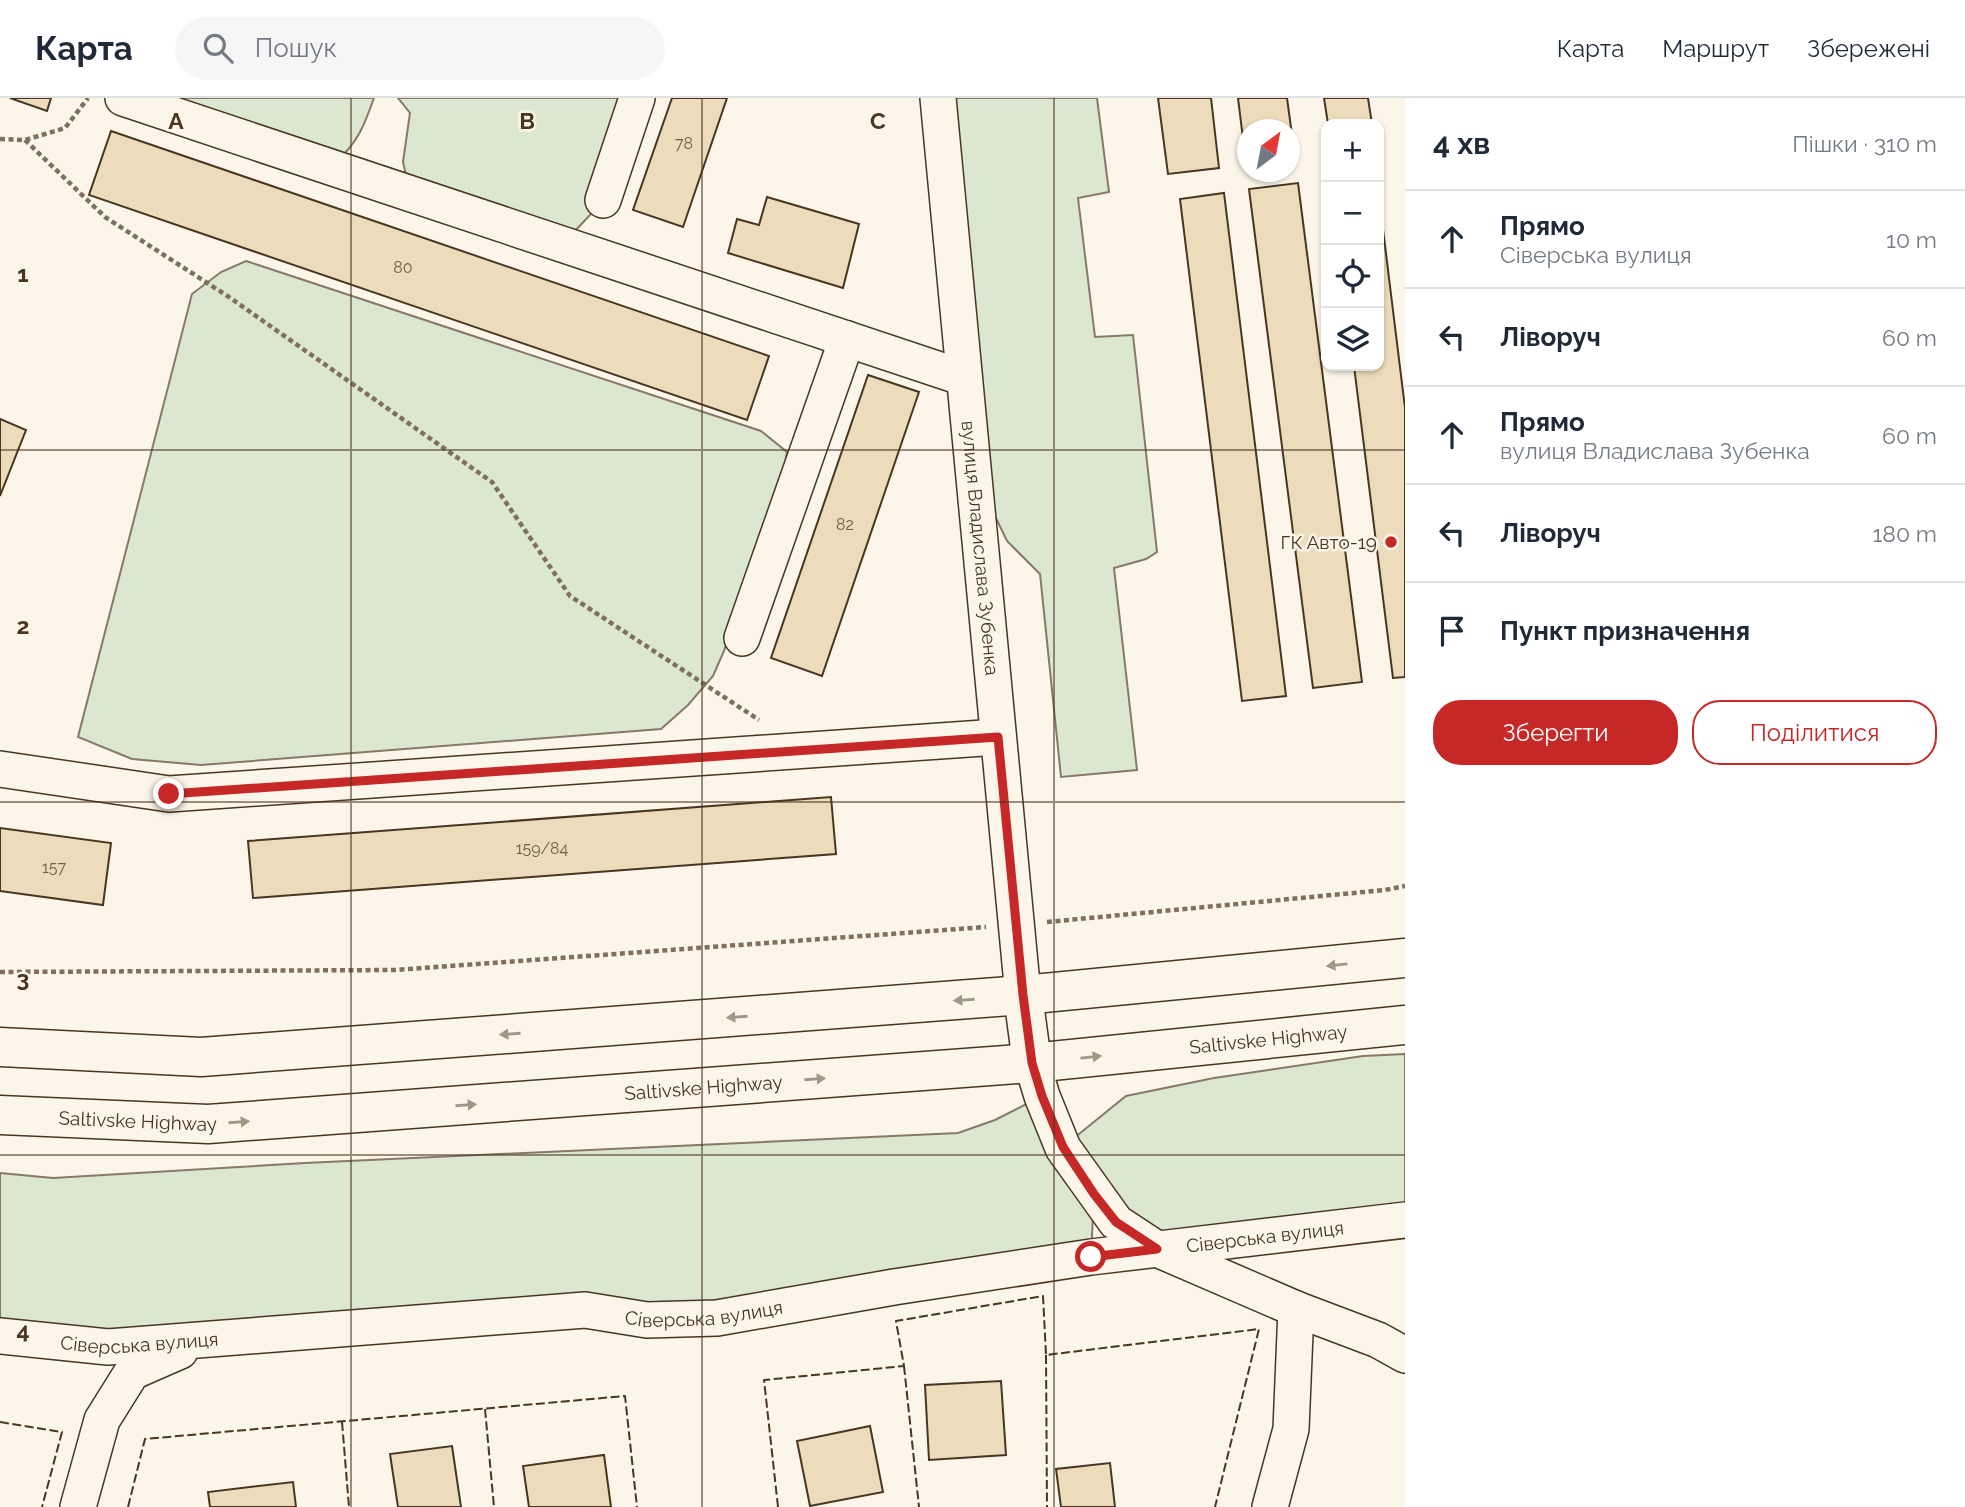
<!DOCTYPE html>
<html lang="uk">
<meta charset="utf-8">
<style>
body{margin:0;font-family:Raleway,sans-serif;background:#f6f6f7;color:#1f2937}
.controls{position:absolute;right:21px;top:21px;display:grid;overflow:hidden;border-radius:14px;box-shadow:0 2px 5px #0004}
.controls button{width:63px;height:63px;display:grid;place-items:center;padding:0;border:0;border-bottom:2px solid #e0e1e3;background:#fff;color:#1f2937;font:35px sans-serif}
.compass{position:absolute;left:1237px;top:21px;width:63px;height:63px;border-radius:50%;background:#fff;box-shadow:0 2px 5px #0004;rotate:32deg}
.stop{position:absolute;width:21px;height:21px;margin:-16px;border:5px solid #c62828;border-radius:50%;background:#fff}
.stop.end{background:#c62828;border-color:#fff;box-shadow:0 2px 7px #0008}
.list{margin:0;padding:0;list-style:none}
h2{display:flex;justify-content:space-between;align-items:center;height:91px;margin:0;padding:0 28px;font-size:30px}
h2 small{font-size:23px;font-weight:400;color:#747a83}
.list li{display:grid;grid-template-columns:46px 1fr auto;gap:21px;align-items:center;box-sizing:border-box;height:98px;padding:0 28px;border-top:2px solid #e0e1e3}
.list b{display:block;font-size:26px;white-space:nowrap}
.list p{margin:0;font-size:23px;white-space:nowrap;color:#747a83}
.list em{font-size:23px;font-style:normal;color:#747a83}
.actions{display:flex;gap:14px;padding:21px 28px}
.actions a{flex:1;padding:16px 0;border:2px solid #c62828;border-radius:28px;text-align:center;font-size:24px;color:#c62828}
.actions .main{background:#c62828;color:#fff}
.icon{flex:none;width:38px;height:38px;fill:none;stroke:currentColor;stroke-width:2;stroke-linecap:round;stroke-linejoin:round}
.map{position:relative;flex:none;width:1405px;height:1409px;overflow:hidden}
header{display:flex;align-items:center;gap:42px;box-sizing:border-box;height:98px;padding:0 35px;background:#fff;border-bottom:2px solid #e0e1e3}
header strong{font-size:33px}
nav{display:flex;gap:38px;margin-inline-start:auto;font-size:24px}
.search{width:490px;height:63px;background:#f6f6f7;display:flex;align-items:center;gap:18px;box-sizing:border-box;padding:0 24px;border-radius:38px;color:#747a83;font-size:26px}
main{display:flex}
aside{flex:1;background:#fff}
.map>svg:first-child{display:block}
.green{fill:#dce7d0;stroke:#887966;stroke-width:2}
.building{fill:#ecdcbc;stroke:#4a3520;stroke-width:2}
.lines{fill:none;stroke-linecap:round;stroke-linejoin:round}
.minor-casing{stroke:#4a3520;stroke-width:38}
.major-casing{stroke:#4a3520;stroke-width:41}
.path{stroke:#7f6f5c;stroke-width:4.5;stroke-dasharray:5 3.5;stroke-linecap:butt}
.minor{stroke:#fbf6e9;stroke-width:35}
.major{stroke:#fbf6e9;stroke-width:38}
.fence{stroke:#4a3520;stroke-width:2;stroke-dasharray:9 3.5;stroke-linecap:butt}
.oneway{fill:#a29684}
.route{stroke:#c62828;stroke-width:9}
.grid{fill:none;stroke:#4a3520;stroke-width:2;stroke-opacity:0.55}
.poi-dot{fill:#c62828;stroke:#fbf6e9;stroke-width:2.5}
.labels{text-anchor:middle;stroke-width:5;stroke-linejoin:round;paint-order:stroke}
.number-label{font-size:16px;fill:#725f47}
.poi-label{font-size:19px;fill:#4a3520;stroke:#fbf6e9;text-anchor:end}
.street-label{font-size:19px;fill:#4a3520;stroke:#fbf6e9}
.grid-label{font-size:23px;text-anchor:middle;font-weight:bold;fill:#4a3520;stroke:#fbf6e9;stroke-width:5;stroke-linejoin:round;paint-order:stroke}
</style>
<header>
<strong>Карта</strong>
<div class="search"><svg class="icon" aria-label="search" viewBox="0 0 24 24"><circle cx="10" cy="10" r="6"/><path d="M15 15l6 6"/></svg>Пошук</div>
<nav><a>Карта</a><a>Маршрут</a><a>Збережені</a></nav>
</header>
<main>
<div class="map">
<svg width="1405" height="1409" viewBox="0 0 1405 1409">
<rect width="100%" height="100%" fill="#fbf6e9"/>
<g class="green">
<path d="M128 0H374C364 28 358 44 336 64Z"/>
<polygon points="398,0 629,0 591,116 572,136 408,86 403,64 410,15"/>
<polygon points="948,0 1097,0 1109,94 1078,100 1095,239 1133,237 1157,454 1146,461 1114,470 1137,672 1061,679 1040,476 1007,443 993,414"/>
<polygon points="246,163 761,333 787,354 782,384 724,553 713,578 688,607 661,631 201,667 132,661 78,639 192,196 221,174"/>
<polygon points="1405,956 1405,1122 1157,1151 1094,1097 1091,1159 717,1220 0,1238 0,1075 53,1080 305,1065 958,1035 995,1022 1042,998 1063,1049 1126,998 1214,980 1363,958"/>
</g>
<g class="building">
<polygon points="10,0 51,0 47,13"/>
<polygon points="672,0 727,0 683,129 633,112"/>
<polygon points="1158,0 1211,0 1219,70 1168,76"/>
<polygon points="1238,0 1287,0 1295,59 1290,59 1290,32 1248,32 1248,64 1246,65"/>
<polygon points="1324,0 1368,0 1372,26 1328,26"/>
<polygon points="111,33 769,258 747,322 89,97"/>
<polygon points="1298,85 1362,584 1313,590 1249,91"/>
<polygon points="1224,95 1286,598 1242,603 1180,101"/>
<polygon points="767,99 859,126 843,190 728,155 737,121 759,127"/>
<polygon points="1379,99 1405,310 1405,579 1393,580 1354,268 1379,268"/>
<polygon points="868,277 919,294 822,578 771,560"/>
<polygon points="0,321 26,332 0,398"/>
<polygon points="831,699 836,756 253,800 248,743"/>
<polygon points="0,730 111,745 103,807 0,793"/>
<polygon points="1001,1283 1006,1357 929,1362 925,1287"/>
<polygon points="870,1328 883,1394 810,1408 797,1343"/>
<polygon points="452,1348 461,1409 398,1409 390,1356"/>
<polygon points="604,1357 611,1409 529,1409 523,1368"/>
<polygon points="1110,1365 1115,1409 1061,1409 1056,1371"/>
<polygon points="293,1384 296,1409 210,1409 208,1394"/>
</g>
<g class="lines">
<g class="minor-casing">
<g id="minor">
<polyline points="123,0 964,280"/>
<path id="s1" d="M938 0 1023 897"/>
<polyline points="603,102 637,0"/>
<polyline points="742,540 847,241"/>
<polyline points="0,671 169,696 998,639"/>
<polyline points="1032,965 1042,998 1063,1050 1116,1124 1157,1151 1296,1211 1378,1242 1405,1257"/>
<path id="s2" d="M0 1238 108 1249 585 1212 647 1222 717 1220 894 1189 1091 1159 1405 1122"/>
<polyline points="78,1409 102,1322 132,1274 180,1253"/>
<polyline points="1270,1409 1291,1331 1296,1211"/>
</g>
</g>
<g class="major-casing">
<g id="major">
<polyline points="1023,897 1032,965"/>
<polyline points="0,949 201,959 1023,897 1405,860"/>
<path id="s3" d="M0 1017 208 1026 1032 965 1405 927"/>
</g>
</g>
<g class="path">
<polyline points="0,41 25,42 65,30 88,0"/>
<polyline points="25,42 105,119 229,199 492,384 570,498 759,622"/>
<polyline points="1047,824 1385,792 1405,788"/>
<polyline points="0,874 395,872 986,829"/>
</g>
<use href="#minor" class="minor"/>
<use href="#major" class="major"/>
<g class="fence">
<polyline points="1046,1257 1047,1409"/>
<polyline points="904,1268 919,1409"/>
<polyline points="485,1311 494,1409"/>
<polyline points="0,1324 62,1334 42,1409"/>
<polyline points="342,1324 349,1409"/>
<polyline points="128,1409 145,1341 625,1298 637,1409"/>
<polyline points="778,1409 764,1282 904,1268 896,1223 1043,1198 1046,1257 1259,1231 1215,1409"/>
</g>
</g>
<defs><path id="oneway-solid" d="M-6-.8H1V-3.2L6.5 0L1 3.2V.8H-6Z" transform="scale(1.75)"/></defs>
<g class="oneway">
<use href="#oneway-solid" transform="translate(1337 867) rotate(174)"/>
<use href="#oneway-solid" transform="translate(964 902) rotate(176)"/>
<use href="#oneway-solid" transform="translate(737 919) rotate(176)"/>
<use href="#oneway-solid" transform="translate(510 936) rotate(176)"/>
<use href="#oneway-solid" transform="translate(1091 959) rotate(-6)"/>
<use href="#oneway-solid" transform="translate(815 981) rotate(-4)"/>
<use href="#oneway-solid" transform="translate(466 1007) rotate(-4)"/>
<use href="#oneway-solid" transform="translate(239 1024) rotate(-4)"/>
</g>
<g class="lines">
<polyline class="route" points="169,696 998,639 1023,897 1032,965 1042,998 1063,1049 1094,1096 1116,1124 1157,1151 1091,1159"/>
</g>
<path class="grid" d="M351 0V1409M702 0V1409M1054 0V1409M0 352H1405M0 704H1405M0 1057H1405"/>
<circle class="poi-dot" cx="1391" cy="444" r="7"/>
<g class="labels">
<g class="number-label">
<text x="684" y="51">78</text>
<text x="403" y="175">80</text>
<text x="845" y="432">82</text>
<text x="542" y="756">159/84</text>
<text x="54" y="775">157</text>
</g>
<g class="poi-label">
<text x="1377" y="451">ГК Авто-19</text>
</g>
<g class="street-label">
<text dy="7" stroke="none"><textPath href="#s1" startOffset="452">вулиця Владислава Зубенка</textPath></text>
<text dy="7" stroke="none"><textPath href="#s3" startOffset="1272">Saltivske Highway</textPath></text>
<text dy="7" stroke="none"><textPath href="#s3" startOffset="705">Saltivske Highway</textPath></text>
<text dy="7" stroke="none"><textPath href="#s3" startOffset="138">Saltivske Highway</textPath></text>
<text dy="7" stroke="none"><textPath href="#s2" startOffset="1274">Сіверська вулиця</textPath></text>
<text dy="7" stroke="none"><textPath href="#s2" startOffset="707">Сіверська вулиця</textPath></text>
<text dy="7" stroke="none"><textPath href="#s2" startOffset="140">Сіверська вулиця</textPath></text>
</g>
</g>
<g class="grid-label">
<text x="176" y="31">A</text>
<text x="527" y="31">B</text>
<text x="878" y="31">C</text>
<text x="23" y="184">1</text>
<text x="23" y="536">2</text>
<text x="23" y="889">3</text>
<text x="23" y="1241">4</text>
</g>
</svg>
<div class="controls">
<button>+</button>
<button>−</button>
<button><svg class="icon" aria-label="locate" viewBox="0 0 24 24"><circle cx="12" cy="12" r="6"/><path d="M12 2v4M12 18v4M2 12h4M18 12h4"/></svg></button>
<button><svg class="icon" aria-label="layers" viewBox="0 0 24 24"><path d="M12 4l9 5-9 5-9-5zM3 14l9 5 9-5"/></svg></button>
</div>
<svg class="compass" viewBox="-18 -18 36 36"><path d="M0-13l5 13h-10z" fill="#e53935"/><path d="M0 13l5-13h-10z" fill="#747a83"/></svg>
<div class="stop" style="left:1091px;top:1159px"></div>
<div class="stop end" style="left:169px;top:696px"></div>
</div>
<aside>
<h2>4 хв<small>Пішки · 310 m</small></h2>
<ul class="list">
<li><svg class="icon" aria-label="ahead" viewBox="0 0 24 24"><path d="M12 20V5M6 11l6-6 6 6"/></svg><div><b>Прямо</b><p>Сіверська вулиця</p></div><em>10 m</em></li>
<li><svg class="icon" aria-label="left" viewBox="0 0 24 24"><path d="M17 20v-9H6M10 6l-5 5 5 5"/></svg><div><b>Ліворуч</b></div><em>60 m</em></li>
<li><svg class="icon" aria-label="ahead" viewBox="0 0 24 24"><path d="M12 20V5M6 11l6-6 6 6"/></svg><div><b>Прямо</b><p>вулиця Владислава Зубенка</p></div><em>60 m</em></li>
<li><svg class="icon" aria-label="left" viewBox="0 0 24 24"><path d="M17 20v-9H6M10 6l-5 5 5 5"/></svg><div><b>Ліворуч</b></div><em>180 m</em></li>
<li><svg class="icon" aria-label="arrive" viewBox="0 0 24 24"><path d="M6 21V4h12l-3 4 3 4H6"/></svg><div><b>Пункт призначення</b></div></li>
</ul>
<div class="actions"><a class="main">Зберегти</a><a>Поділитися</a></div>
</aside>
</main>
